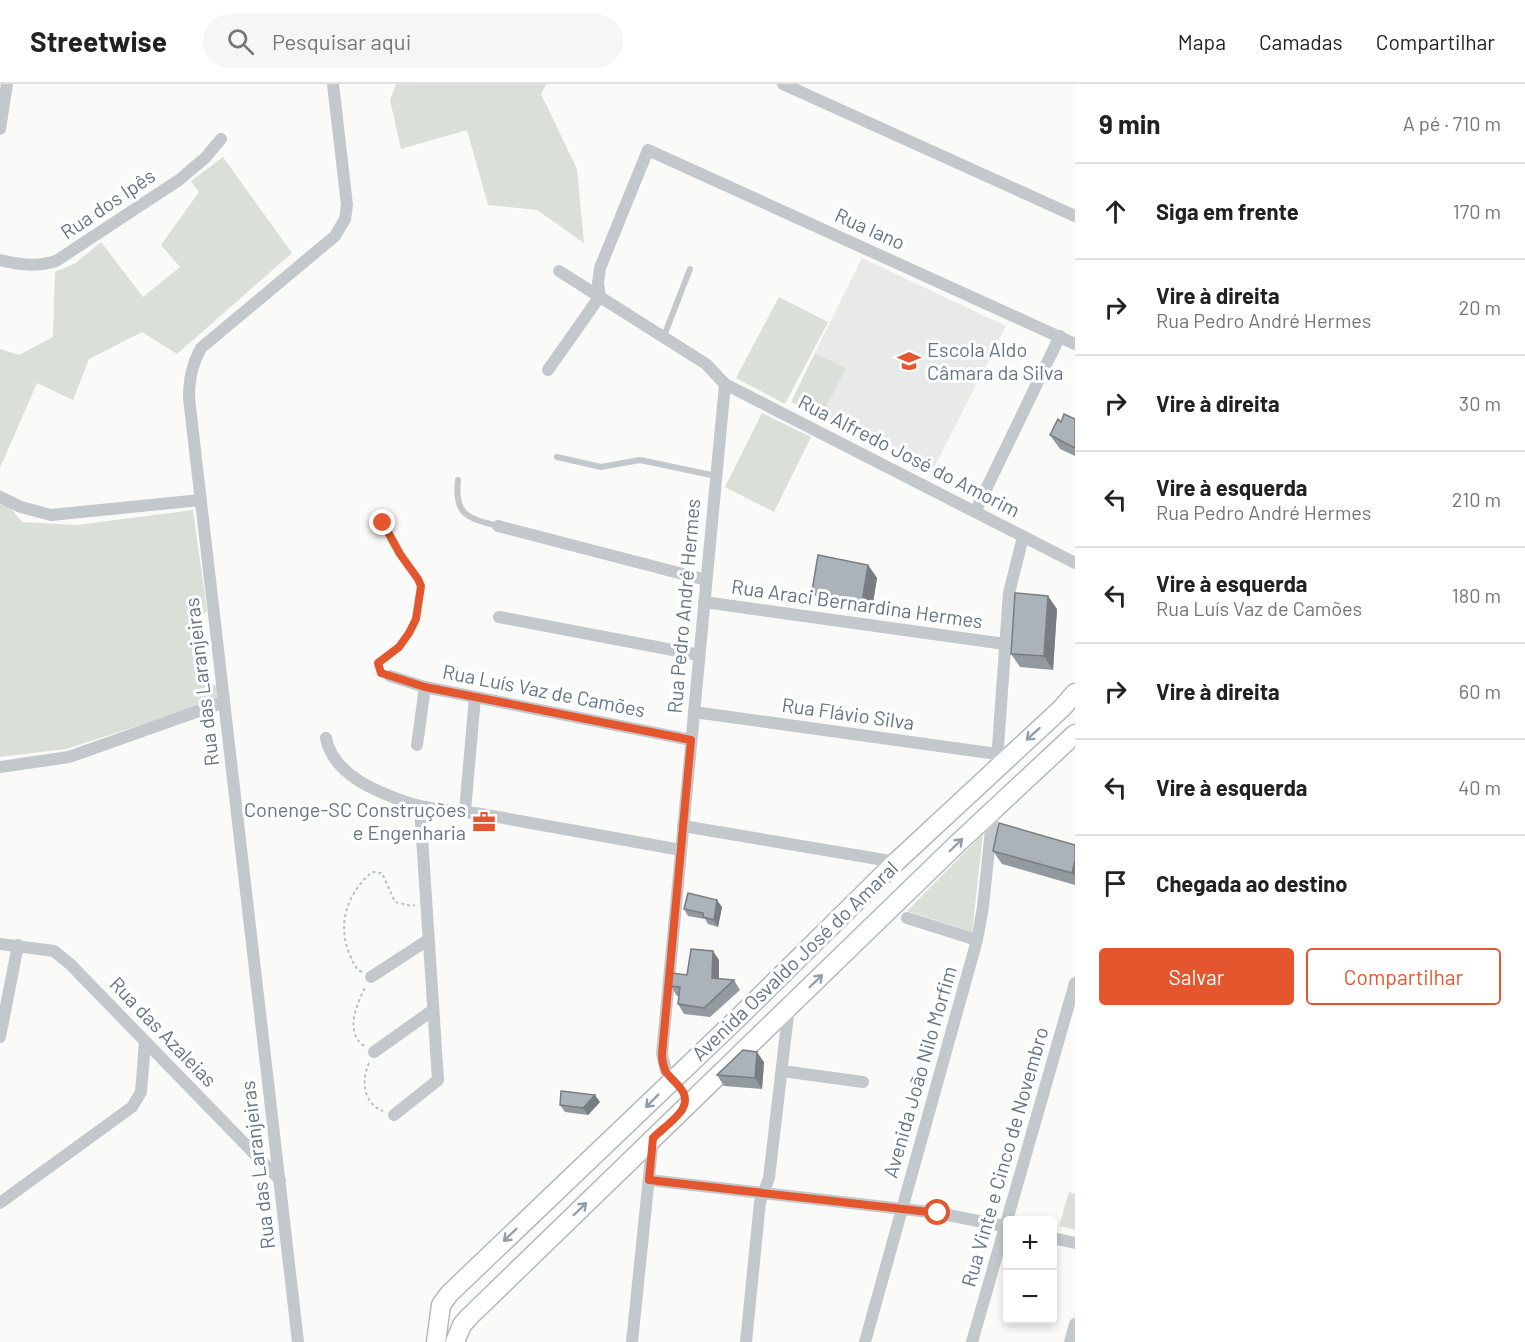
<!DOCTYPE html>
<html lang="pt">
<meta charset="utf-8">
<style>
body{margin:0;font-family:Barlow,sans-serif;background:#f6f6f6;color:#222}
.controls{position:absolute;right:18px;bottom:18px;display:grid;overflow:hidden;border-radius:6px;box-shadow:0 3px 9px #0003}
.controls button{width:54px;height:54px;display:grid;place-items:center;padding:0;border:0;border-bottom:2px solid #e0e0e0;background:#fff;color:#222;font:30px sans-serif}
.stop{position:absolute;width:18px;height:18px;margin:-14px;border:4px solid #e4572e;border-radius:50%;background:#fff}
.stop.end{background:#e4572e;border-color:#fff;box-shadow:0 2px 6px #0008}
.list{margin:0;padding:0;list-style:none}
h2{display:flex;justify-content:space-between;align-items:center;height:78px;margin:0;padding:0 24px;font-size:26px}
h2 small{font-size:20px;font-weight:400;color:#767676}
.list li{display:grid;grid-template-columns:39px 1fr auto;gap:18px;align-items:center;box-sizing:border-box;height:96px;padding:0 24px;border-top:2px solid #e0e0e0}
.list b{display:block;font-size:22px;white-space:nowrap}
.list p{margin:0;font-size:20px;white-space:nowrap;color:#767676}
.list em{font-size:20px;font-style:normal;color:#767676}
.actions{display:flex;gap:12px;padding:18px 24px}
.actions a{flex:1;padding:14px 0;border:2px solid #e4572e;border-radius:6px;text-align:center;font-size:21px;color:#e4572e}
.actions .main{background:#e4572e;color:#fff}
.icon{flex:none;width:33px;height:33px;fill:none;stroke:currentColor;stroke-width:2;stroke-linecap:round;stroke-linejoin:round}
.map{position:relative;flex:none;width:1075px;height:1258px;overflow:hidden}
header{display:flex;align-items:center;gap:36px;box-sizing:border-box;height:84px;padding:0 30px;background:#fff;border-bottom:2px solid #e0e0e0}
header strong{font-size:28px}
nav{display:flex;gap:33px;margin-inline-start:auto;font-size:21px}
.search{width:420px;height:54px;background:#f6f6f6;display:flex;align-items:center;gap:15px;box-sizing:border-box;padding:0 21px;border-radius:33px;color:#767676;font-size:22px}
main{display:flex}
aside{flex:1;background:#fff}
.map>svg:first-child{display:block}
.built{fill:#e8e9e9}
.green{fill:#dadfd7}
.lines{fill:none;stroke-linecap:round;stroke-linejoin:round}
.secondary-casing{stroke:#b3babf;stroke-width:21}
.path{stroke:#bbbfc2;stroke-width:2;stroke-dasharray:3 3;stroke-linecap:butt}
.lane{stroke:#c3c8cc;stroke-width:6}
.street{stroke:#c3c8cc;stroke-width:12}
.secondary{stroke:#fff;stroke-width:18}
.wall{fill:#929a9f}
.shaded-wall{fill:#777d82}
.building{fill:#aab3b9;stroke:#777d82;stroke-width:1.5}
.oneway{stroke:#939fa8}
.route{stroke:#e4572e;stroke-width:8}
.labels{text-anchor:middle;stroke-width:6;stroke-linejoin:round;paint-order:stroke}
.street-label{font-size:20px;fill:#657683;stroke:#fff}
.poi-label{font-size:20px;fill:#657683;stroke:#fff;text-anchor:start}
</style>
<header>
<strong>Streetwise</strong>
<div class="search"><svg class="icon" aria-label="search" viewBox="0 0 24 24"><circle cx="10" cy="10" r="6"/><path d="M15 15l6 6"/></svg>Pesquisar aqui</div>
<nav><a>Mapa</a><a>Camadas</a><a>Compartilhar</a></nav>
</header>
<main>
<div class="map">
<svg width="1075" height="1258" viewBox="0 0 1075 1258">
<rect width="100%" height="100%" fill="#fafaf8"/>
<polygon class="built" points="862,174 1006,242 932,388 821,334 846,284 815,269"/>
<g class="green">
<polygon points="396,0 546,0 541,10 577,85 584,159 537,126 488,121 467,46 401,65 390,16"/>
<polygon points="223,73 292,169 177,270 142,248 89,275 73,316 37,299 0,384 0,265 19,271 53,253 55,188 76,179 101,158 143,213 180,183 161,161 199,108 191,97"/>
<polygon points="779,213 828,238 785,320 736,294"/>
<polygon points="815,269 846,284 821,334 791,318"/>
<polygon points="762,329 811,353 774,428 725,403"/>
<polygon points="0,405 9,422 22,438 77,441 193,426 207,527 192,540 202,597 217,602 218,616 66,665 0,673"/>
<polygon points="983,750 972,848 907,827"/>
<polygon points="1069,1108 1075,1110 1075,1146 1059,1142"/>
</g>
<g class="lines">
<g class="secondary-casing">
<g id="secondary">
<polyline points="436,1258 441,1221 449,1210 739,933 896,778 1062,624 1075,609"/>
<polyline points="455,1258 462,1241 469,1233 957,760 1075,650"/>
</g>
</g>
<g class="path">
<path d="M362 888C354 884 353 877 349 869 337 838 348 809 372 788L382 789 395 818 411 822 415 821"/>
<path d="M364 962C344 948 357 919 366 902"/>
<path d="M369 979C361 997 363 1019 383 1027"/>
</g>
<g class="lane">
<polyline points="664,252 690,185"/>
<polyline points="557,373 601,383 640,376 716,392"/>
<path d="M458 396C454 432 468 434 498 442"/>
<polyline points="383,439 400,470 418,495 421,502 416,535 409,549 399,563 378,579 381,589 390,592"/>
</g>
<g class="street">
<polyline points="783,0 1075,132"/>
<polyline points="0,45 7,0"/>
<path d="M0 176C20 181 37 183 56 177L179 96 205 74 221 55"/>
<polyline points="559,187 706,280 725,300 1075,479"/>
<polyline points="548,286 600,212 598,199 600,184 648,66 1075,260"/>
<polyline points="0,413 21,423 51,431 201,416"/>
<polyline points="975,428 1060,252"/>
<polyline points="498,442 706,496"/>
<polyline points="704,518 1005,560"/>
<polyline points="499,533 699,571"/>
<polyline points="390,592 425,603 691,656"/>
<polyline points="694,628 997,670"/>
<path d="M326 654C333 691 377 708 409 719 431 727 458 726 481 730 548 742 614 754 681 766"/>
<polyline points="417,661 425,603"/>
<polyline points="997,677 1009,509 1023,453"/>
<polyline points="0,683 69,673 224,618"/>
<polyline points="465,727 475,613"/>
<polyline points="683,742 896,778"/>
<polyline points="907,834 977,856"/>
<polyline points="0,860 54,867 70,880 280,1096"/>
<polyline points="371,893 428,856"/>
<polyline points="0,953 18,861"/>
<polyline points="374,968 433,926"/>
<polyline points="782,987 863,998"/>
<polyline points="673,996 666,987 662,970 725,300"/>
<polyline points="394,1031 438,996 420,723"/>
<polyline points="649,1096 938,1129 1008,1143"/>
<polyline points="0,1119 132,1023 141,1008 145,958"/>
<polyline points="1052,1154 1075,1159"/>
<path d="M298 1258 189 314C189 295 192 281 201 264L335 152 345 135 347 121 333 0"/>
<polyline points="632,1258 653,1054"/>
<polyline points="746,1258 760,1118 769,1094 789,922"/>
<polyline points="865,1258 977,856 983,823 993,726"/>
<polyline points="972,1258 1075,899"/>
<polyline points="1070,1258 1075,1240"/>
</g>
<use href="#secondary" class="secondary"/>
</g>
<g class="wall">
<polygon points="1075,335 1075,372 1060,365 1050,351 1061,338"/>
<polygon points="868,481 877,494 871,531 822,521 812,507"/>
<polygon points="1057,525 1053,586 1020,583 1011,570"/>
<polygon points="1075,761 1075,801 1002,780 993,767"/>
<polygon points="722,823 718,843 708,840 705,835 688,832 684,825"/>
<polygon points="719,876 719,895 734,896 740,906 710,933 684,930 678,920 679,912 677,912 671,902 687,891"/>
<polygon points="764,978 762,1005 724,1002 717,991"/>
<polygon points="600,1018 588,1031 565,1028 560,1021"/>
</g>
<g class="shaded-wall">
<polygon points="868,481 877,494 871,531 862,518"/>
<polygon points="1048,512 1057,525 1053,586 1044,572"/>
<polygon points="1075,776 1075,793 1072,789"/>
<polygon points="717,816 722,823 718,843 714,836"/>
<polygon points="713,867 719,876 719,903 712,894"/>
<polygon points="757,968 764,978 762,1005 755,994"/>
<polygon points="595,1011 600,1018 588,1031 583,1024"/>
</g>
<g class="building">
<polygon points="1064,330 1075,335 1075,364 1050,351 1058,335 1061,338"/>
<polygon points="818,471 868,481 862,518 812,507"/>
<polygon points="1015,509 1048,512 1044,572 1011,570"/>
<polygon points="999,739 1075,761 1075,776 1072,789 993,767"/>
<polygon points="688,809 717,816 714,836 703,833 703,829 684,825"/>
<polygon points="691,865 713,867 712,894 734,896 704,924 678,920 680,903 671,902 672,889 687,891"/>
<polygon points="743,966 757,968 755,994 717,991"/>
<polygon points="561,1007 595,1011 583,1024 560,1021"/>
</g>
<defs><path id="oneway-shaft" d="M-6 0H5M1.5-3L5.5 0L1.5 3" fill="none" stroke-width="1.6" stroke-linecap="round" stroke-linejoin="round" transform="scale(1.5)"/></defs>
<g class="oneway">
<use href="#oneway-shaft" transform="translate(1033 650) rotate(138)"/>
<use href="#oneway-shaft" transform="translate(956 761) rotate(-44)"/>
<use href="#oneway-shaft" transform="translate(816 897) rotate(-44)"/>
<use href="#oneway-shaft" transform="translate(652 1017) rotate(135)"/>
<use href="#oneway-shaft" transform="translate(580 1125) rotate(-44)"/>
<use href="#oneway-shaft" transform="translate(510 1151) rotate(136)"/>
</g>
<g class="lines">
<path class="route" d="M383 439 400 470 418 495 421 502 416 535 409 549 399 563 378 579 381 589 425 603 691 656 662 970C662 977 663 982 666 988 674 999 691 1008 683 1024 679 1033 661 1046 653 1054L649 1096 938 1129"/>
</g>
<defs>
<g id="school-bare" transform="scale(1.8)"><path d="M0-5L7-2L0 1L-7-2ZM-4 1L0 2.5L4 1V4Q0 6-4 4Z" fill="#e4572e" stroke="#fff" stroke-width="2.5" paint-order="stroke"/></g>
<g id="office-bare" transform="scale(1.8)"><path d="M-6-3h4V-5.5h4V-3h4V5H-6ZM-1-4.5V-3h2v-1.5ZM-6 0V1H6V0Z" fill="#e4572e" stroke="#fff" stroke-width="2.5" paint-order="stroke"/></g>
</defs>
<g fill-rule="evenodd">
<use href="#school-bare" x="909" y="277"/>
<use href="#office-bare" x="484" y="738"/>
</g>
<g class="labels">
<g class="street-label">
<text transform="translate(108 120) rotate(-34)" y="7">Rua dos Ipês</text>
<text transform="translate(870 145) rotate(24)" y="7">Rua Iano</text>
<text transform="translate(909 372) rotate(27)" y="7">Rua Alfredo José do Amorim</text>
<text transform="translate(857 520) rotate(8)" y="7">Rua Araci Bernardina Hermes</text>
<text transform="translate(684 522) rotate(-85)" y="7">Rua Pedro André Hermes</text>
<text transform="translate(202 598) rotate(-97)" y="7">Rua das Laranjeiras</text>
<text transform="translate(544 607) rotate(11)" y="7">Rua Luís Vaz de Camões</text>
<text transform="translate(848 630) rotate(8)" y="7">Rua Flávio Silva</text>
<text transform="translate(795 877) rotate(-44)" y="7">Avenida Osvaldo José do Amaral</text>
<text transform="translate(163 948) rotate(46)" y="7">Rua das Azaleias</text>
<text transform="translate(920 988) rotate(-74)" y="7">Avenida João Nilo Morfim</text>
<text transform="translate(1005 1073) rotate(-74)" y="7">Rua Vinte e Cinco de Novembro</text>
<text transform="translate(258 1081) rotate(-97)" y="7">Rua das Laranjeiras</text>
</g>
<g class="poi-label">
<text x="927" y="273">Escola Aldo<tspan x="927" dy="23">Câmara da Silva</tspan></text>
<text x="466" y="733" text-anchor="end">Conenge-SC Construções<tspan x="466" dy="23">e Engenharia</tspan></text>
</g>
</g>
</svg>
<div class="controls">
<button>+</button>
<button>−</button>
</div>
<div class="stop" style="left:938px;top:1129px"></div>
<div class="stop end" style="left:383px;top:439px"></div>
</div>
<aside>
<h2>9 min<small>A pé · 710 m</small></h2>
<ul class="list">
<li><svg class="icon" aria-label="ahead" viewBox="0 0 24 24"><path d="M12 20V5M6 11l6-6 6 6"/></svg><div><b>Siga em frente</b></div><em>170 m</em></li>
<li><svg class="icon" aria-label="right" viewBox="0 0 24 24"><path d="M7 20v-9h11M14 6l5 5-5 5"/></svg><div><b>Vire à direita</b><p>Rua Pedro André Hermes</p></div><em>20 m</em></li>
<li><svg class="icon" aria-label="right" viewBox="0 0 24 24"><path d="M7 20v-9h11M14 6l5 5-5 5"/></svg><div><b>Vire à direita</b></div><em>30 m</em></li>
<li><svg class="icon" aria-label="left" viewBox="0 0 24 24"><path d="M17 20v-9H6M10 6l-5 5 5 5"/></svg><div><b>Vire à esquerda</b><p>Rua Pedro André Hermes</p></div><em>210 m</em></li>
<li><svg class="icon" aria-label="left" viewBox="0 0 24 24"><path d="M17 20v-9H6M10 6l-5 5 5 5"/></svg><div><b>Vire à esquerda</b><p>Rua Luís Vaz de Camões</p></div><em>180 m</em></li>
<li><svg class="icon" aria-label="right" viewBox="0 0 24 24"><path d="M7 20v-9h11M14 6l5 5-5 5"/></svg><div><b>Vire à direita</b></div><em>60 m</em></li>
<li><svg class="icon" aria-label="left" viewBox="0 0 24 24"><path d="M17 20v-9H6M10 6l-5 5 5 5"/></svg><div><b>Vire à esquerda</b></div><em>40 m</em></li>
<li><svg class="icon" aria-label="arrive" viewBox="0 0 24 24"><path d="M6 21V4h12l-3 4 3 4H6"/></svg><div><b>Chegada ao destino</b></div></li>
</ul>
<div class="actions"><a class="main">Salvar</a><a>Compartilhar</a></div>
</aside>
</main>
